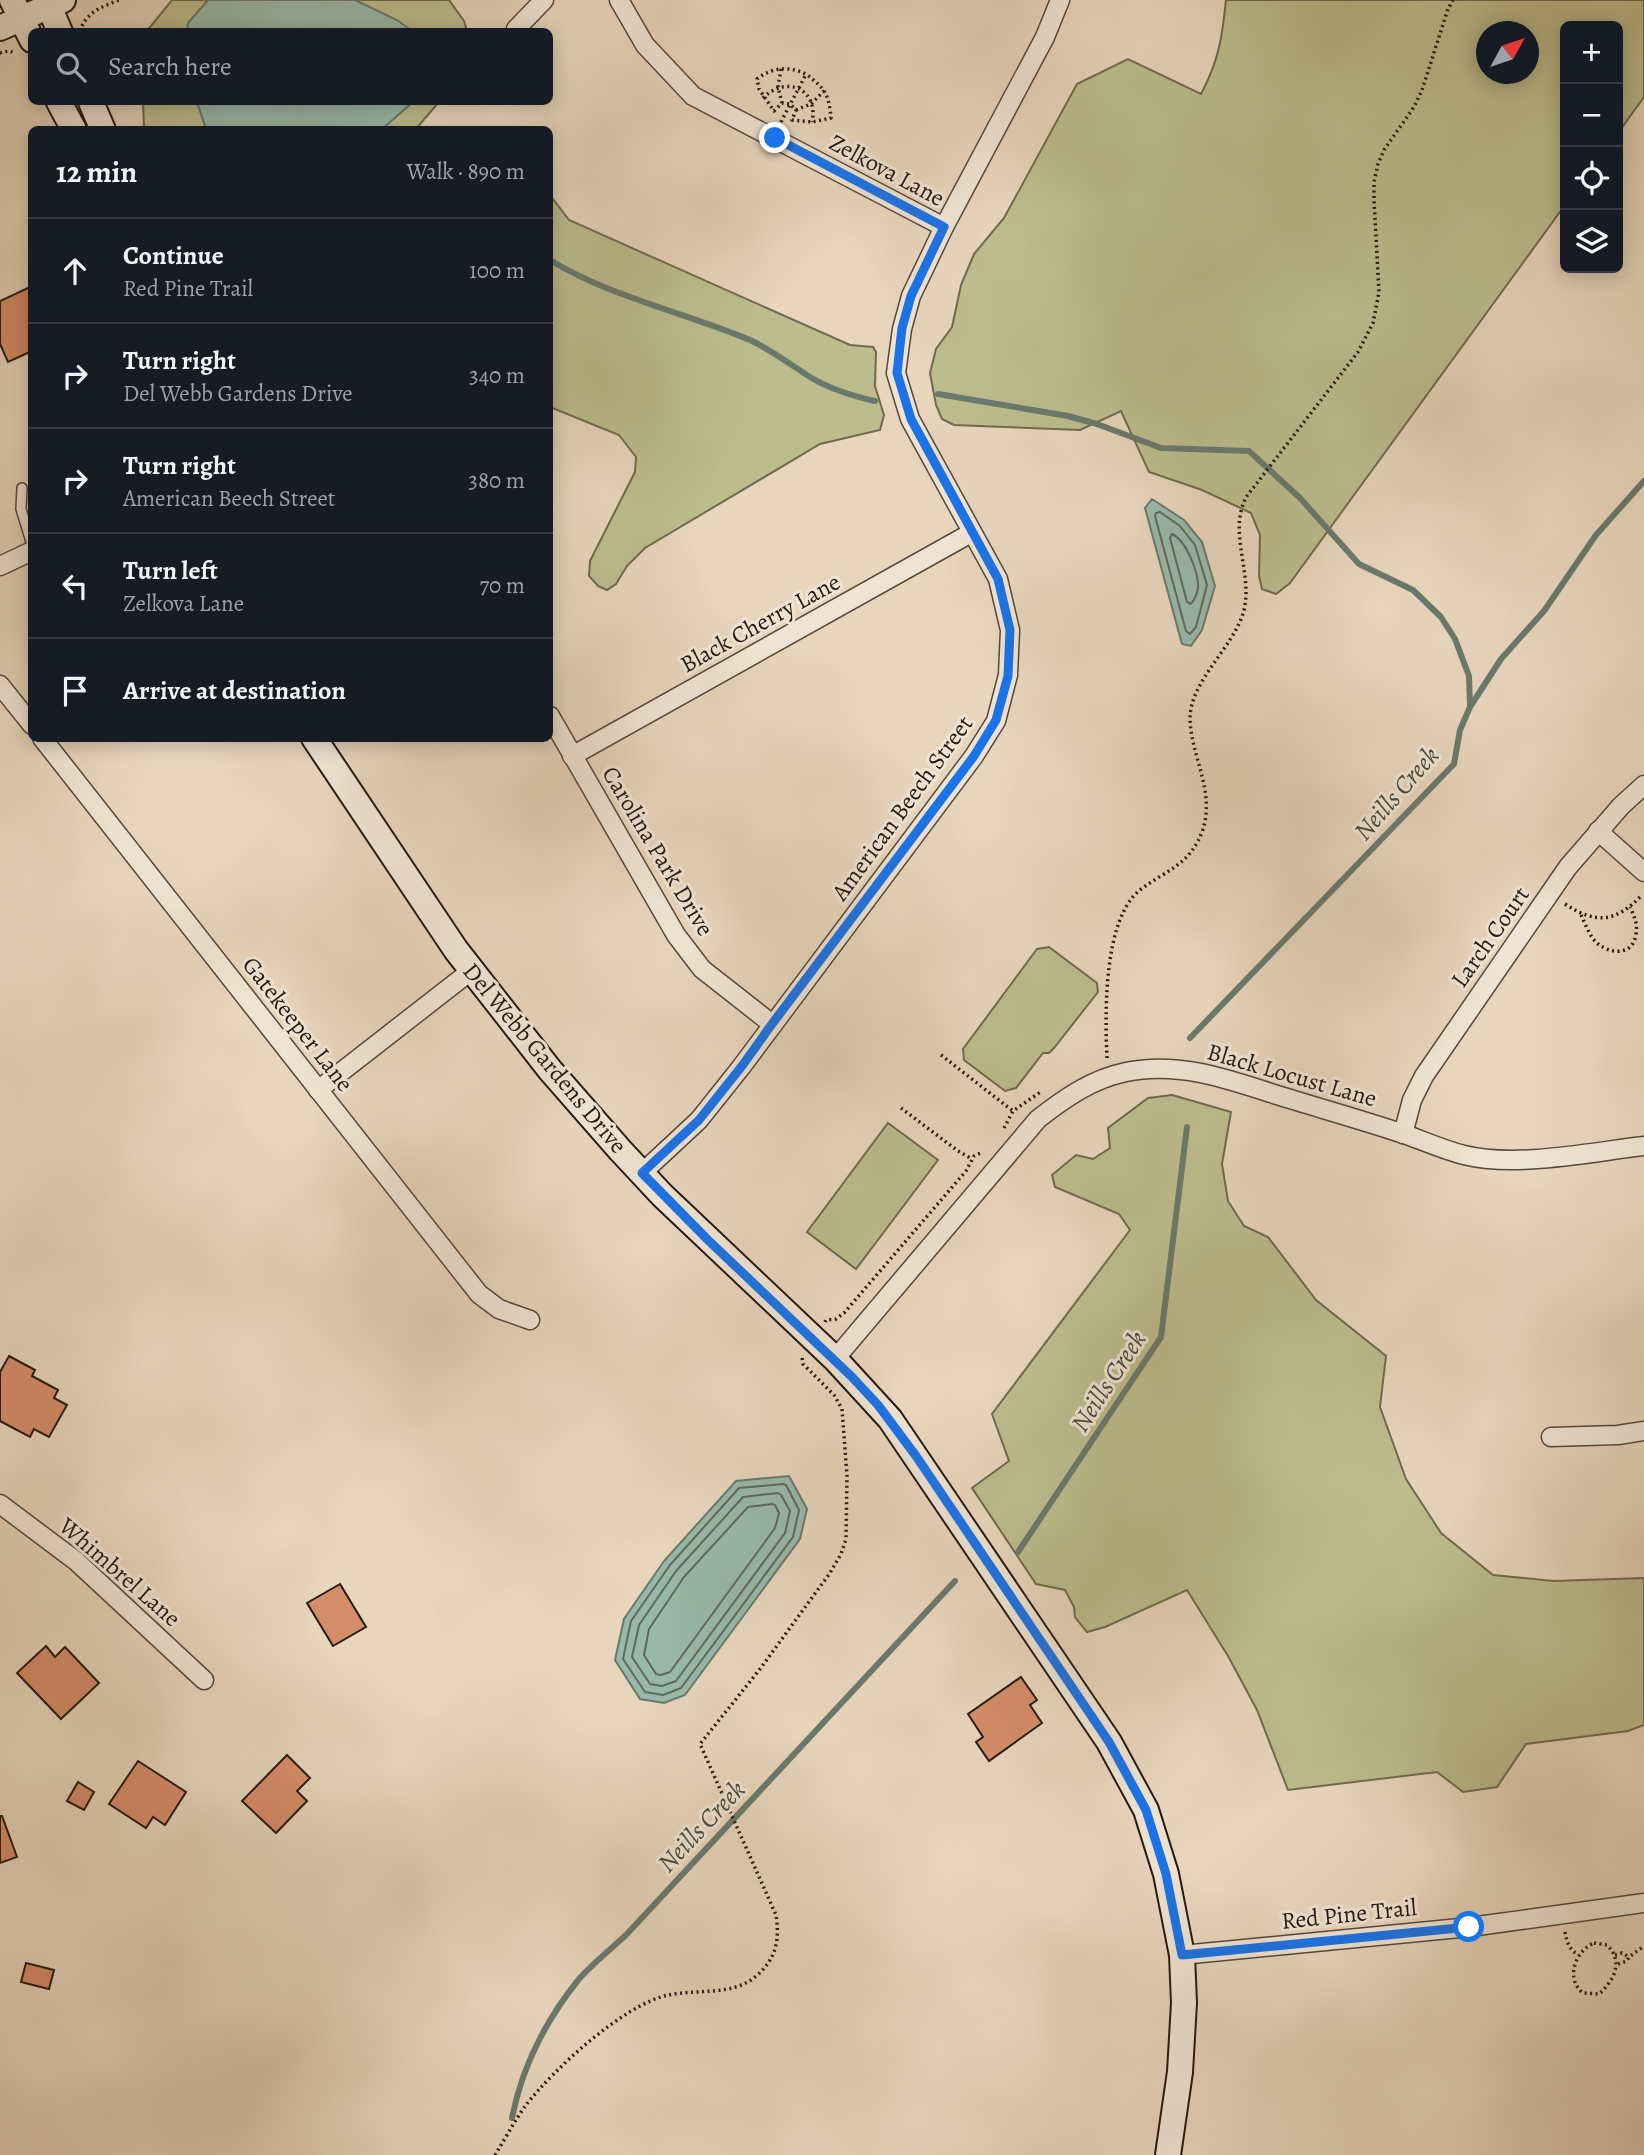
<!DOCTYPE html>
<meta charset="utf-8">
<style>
body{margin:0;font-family:Alegreya,serif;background:#20242c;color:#f1f3f6}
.controls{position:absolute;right:21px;top:21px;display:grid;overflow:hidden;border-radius:10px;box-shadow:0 4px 18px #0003}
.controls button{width:63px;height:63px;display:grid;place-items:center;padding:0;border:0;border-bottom:2px solid #363941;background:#171b24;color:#f1f3f6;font:35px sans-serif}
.compass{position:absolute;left:1476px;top:21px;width:63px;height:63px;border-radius:50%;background:#171b24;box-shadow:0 4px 18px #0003;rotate:50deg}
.stop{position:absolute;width:21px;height:21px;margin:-16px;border:5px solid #1a73e8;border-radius:50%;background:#fff}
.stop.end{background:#1a73e8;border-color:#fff;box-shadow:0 2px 7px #0008}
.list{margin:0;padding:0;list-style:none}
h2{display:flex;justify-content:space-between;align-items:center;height:91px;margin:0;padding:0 28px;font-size:30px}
h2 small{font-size:23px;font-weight:400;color:#9ea1a6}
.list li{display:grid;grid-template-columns:46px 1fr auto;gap:21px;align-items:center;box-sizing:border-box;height:105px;padding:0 28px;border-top:2px solid #363941}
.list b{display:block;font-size:26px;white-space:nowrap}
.list p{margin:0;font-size:23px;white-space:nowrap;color:#9ea1a6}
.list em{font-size:23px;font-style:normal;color:#9ea1a6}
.icon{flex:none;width:38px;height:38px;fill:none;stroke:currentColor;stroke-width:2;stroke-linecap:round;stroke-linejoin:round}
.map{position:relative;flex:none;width:1644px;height:2155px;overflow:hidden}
.search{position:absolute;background:#171b24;box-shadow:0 4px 18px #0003;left:28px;top:28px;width:525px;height:77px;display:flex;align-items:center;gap:18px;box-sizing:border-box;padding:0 24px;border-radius:10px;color:#9ea1a6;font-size:26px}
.panel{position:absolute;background:#171b24;box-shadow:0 4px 18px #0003;left:28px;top:126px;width:525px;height:616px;border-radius:10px}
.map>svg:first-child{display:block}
.green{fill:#bcbc8d;stroke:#706a4f;stroke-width:2;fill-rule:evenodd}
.water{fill:#98b9aa;stroke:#6a796d;stroke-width:2}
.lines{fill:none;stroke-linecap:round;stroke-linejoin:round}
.shore{stroke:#5e695e;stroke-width:2}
.stream{stroke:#6a796d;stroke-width:6}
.building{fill:#d58c69;stroke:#251911;stroke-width:2}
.lane-casing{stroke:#56483c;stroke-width:12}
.street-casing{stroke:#56483c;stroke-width:21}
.secondary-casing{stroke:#251911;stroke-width:28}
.path{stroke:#251911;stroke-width:3.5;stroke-dasharray:2 3.5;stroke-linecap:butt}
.lane{stroke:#efe4d3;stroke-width:9}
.street{stroke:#efe4d3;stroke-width:18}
.secondary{stroke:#efe4d3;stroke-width:24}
.route{stroke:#1a73e8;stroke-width:9}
.labels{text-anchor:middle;stroke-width:6;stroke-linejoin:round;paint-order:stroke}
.street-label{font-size:24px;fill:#251911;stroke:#efe4d3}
.water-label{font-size:26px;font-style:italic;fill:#48493f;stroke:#efe4d3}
</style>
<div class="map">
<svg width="1644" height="2155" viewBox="0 0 1644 2155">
<rect width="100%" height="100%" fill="#e7d5bc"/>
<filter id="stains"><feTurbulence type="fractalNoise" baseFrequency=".00286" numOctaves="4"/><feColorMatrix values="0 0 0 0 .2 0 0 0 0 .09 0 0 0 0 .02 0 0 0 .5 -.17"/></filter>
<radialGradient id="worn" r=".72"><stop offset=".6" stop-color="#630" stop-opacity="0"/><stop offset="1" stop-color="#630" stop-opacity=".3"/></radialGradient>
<g class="green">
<polygon points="172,0 449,0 464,21 467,31 146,32"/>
<path d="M1226 0H1644V97L1618 133V26H1565V205L1290 583 1276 594 1262 589 1259 576 1260 535 1251 513 1202 490 1149 472 1121 411 1080 430 954 425 942 419 936 405 930 373 936 349 952 327 961 285 974 254 1004 218 1077 84 1128 59 1201 94C1219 60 1222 38 1226 0ZM1486 32H1528V74H1486Z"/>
<polygon points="143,102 439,102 415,130 144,129"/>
<polygon points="550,195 569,220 850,345 873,347 876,352 875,386 884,415 880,430 820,444 645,548 627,566 616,584 607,590 598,586 589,576 590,561 635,472 636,457 619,435 550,407"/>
<polygon points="1049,947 1097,983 1098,992 1054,1048 1049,1053 1043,1053 1016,1088 1005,1091 964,1060 963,1049 1037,949"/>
<polygon points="1172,1095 1231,1112 1222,1164 1228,1201 1244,1226 1268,1237 1316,1300 1386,1356 1380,1407 1406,1479 1441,1533 1493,1575 1553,1581 1644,1578 1644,1725 1628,1731 1526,1744 1497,1787 1463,1792 1437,1772 1288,1790 1257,1710 1228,1656 1187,1590 1105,1627 1087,1632 1075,1617 1074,1607 1065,1590 1036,1584 972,1488 1009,1461 992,1414 1130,1230 1119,1214 1055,1187 1052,1175 1076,1155 1093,1159 1110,1148 1108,1128 1148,1098"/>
<polygon points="888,1123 938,1160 856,1269 807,1232"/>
</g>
<g class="water">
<polygon points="208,0 355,0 397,20 412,31 187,31 188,23"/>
<polygon points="197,102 413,102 381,130 206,129"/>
<polygon points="1152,499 1184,520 1202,542 1215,586 1202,630 1191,646 1182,644 1145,508"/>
<polygon points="789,1476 807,1509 800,1539 685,1695 664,1703 640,1699 615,1660 624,1619 664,1561 736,1481"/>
</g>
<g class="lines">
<g class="shore">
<polygon points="1156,513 1160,512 1180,526 1195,545 1207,585 1196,627 1190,634 1186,631 1155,516"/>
<path d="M1172 534C1186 540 1199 573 1198 588 1197 594 1194 600 1191 604L1187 602 1170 538Z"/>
<polygon points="783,1484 786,1485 799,1510 793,1537 681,1688 663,1695 645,1692 623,1659 631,1621 670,1565 739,1488"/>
<polygon points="778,1493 781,1495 790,1511 785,1533 676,1681 662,1686 650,1684 632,1657 639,1625 676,1571 743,1497"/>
<polygon points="772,1504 775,1505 779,1513 775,1528 670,1672 661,1675 656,1674 644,1655 649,1629 684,1577 748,1507"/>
</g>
<g class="stream">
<path d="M550 260C608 296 686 313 750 340 772 350 789 364 810 377 830 389 852 396 875 401"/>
<polyline points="938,394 1068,416 1097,424 1161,448 1249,451 1300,498 1359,564 1413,590 1441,617 1455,639 1469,676 1470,705"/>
<polyline points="1190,1038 1454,764 1460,730 1470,707 1501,659 1544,611 1596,535 1644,481"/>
<polyline points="1018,1552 1161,1337 1187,1127"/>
<path d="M512 2118C522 2067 546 2020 579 1979 593 1963 611 1949 626 1935L955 1581"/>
</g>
</g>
<g class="building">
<polygon points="32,286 32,351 8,362 0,344 0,301"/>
<polygon points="9,1356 35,1370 32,1376 58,1390 54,1398 67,1405 49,1437 34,1429 30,1437 0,1421 0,1372"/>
<polygon points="340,1584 366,1627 333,1646 307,1603"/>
<polygon points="46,1646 55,1657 65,1647 99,1683 61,1719 17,1673"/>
<polygon points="1021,1677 1037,1700 1030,1705 1042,1723 989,1761 976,1742 983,1737 968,1714"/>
<polygon points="287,1755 310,1778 297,1791 307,1801 276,1833 242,1801"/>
<polygon points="138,1761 186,1792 165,1825 153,1817 146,1828 109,1804"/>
<polygon points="78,1782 94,1792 84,1810 67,1801"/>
<polygon points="0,1816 2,1816 17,1857 0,1863"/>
<polygon points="26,1963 54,1970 49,1989 21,1982"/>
</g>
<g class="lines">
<g class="lane-casing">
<polyline id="lane" points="22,488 21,509 32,545"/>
</g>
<g class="street-casing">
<g id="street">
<polyline points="619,0 645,45 693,96 944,227"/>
<polyline points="516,29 544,0"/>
<polyline points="0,566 32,551"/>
<polyline points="0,685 32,725"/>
<polyline points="550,716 676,935 702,969 772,1024"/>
<polyline points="42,738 479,1294 499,1309 530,1320"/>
<polyline points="572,756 971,533"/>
<polyline points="1598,831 1644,872"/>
<polyline points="318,1090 472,970"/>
<polyline points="1403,1134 1412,1100 1424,1076 1568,867 1621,806 1644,785"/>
<polyline points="642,1173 699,1120 742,1066 974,756 996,721 1008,675 1010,630 998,579 910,419 896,373 902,329 911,296 944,227 1045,37 1060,0"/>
<path d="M835 1359 1038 1119C1065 1098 1092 1079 1126 1072 1178 1061 1228 1079 1277 1095 1319 1108 1362 1120 1404 1134 1424 1141 1444 1150 1464 1155 1516 1168 1591 1152 1644 1146"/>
<polyline points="1551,1437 1618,1435 1644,1431"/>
<polyline points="0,1504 76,1561 204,1680"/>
<polyline points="1182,1955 1470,1927 1644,1903"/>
</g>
</g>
<g class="secondary-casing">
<g id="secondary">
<polyline points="12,0 32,40"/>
<polyline points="49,6 60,32"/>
<polyline points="0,28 63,0"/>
<polyline points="59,102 74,130"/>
<polyline points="91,102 103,130"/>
<polyline points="314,738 456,950 550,1070 620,1150 662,1195 835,1359 890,1419 1109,1742 1146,1810 1166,1874 1182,1955 1184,2003 1180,2072 1168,2155"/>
</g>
</g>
<g class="path">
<path d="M82 26C89 11 104 6 119 0"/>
<polyline points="0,53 9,51 15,53"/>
<polyline points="781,69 778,87 782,103"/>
<path d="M763 98C787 74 819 90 812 122"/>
<polyline points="796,110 811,104 825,90"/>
<path d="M781 122C789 106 798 90 806 74 789 66 772 67 757 79L759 89 774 111 782 103 790 104 796 110 792 120 812 122 831 118C829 95 825 88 806 74"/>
<path d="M1565 904C1597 925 1616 922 1642 895"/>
<path d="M1581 915C1585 923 1588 932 1594 940 1606 954 1633 958 1636 934 1638 924 1634 916 1630 907"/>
<polyline points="941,1055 1013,1111"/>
<path d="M1107 1058C1105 1015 1103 919 1140 890 1166 870 1191 865 1203 829 1215 791 1191 756 1190 719 1190 680 1234 648 1244 610 1253 572 1227 531 1247 496L1358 352 1373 323 1379 292 1374 200V182L1378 164 1384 150 1414 107 1422 90 1448 9 1453 0"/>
<polyline points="901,1108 958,1151 970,1158"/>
<polyline points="1004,1128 1013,1111 1042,1091"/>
<polyline points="825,1322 826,1320 836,1319 844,1313 966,1171 974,1156 983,1152"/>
<path d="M1565 1932C1567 1942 1569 1950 1579 1955"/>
<path d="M1594 1943 1607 1945C1624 1961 1614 1981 1599 1994L1583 1993C1565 1979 1575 1951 1594 1943Z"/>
<polyline points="1615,1955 1622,1953 1629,1957"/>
<polyline points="1618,1964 1627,1961 1629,1957 1644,1946"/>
<path d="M495 2155C505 2139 515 2120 526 2105 554 2069 623 2005 668 1995 697 1989 732 1996 755 1977 776 1960 780 1940 776 1915L700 1744 760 1669 830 1573 841 1554 846 1539 847 1476 842 1409 834 1395 803 1364 802 1357"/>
</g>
<use href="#lane" class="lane"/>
<use href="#street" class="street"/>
<use href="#secondary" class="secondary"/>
</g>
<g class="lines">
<polyline class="route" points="775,138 944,227 911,296 902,328 897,373 911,419 998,579 1010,630 1008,676 996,720 974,756 772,1024 742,1066 699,1120 642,1173 708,1240 852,1377 878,1405 916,1456 1109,1742 1146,1810 1166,1874 1182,1955 1469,1927"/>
</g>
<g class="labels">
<g class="street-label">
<text transform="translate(887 170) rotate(28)" y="8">Zelkova Lane</text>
<text transform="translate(760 623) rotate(-29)" y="8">Black Cherry Lane</text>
<text transform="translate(902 808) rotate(-54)" y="8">American Beech Street</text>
<text transform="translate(658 851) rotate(59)" y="8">Carolina Park Drive</text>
<text transform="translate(1490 937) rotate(-55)" y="8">Larch Court</text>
<text transform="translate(298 1024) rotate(52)" y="8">Gatekeeper Lane</text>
<text transform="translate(545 1058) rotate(50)" y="8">Del Webb Gardens Drive</text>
<text transform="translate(1292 1075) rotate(16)" y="8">Black Locust Lane</text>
<text transform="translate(120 1572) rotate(41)" y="8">Whimbrel Lane</text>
<text transform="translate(1349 1914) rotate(-6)" y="8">Red Pine Trail</text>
</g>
<g class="water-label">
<text transform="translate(1396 793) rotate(-49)" y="9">Neills Creek</text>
<text transform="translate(1108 1381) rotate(-57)" y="9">Neills Creek</text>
<text transform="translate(701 1826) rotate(-47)" y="9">Neills Creek</text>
</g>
</g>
<rect width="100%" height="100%" filter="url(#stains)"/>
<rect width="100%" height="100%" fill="url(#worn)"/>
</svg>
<div class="controls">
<button>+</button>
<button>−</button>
<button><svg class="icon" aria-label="locate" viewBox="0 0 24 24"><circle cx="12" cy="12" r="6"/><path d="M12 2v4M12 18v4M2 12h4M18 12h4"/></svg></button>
<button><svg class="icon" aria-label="layers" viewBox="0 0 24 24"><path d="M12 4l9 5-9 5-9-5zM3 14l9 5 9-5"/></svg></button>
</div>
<svg class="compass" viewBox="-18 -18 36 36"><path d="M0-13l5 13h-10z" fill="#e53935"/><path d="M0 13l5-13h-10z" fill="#9ea1a6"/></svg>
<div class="stop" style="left:1469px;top:1927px"></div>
<div class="stop end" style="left:775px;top:138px"></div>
<div class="search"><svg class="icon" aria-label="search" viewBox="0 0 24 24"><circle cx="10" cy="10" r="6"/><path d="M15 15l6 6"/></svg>Search here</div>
<section class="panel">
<h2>12 min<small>Walk · 890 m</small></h2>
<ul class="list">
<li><svg class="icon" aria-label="ahead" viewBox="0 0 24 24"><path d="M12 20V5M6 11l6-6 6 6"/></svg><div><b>Continue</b><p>Red Pine Trail</p></div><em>100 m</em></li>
<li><svg class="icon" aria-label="right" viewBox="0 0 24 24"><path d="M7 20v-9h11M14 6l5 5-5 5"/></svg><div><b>Turn right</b><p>Del Webb Gardens Drive</p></div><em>340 m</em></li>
<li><svg class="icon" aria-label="right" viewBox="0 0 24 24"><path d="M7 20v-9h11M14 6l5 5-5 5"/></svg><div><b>Turn right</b><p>American Beech Street</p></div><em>380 m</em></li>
<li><svg class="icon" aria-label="left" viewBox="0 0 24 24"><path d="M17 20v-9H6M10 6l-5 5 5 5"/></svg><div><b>Turn left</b><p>Zelkova Lane</p></div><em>70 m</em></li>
<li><svg class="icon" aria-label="arrive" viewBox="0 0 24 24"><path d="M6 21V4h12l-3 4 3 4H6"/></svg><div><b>Arrive at destination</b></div></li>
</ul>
</section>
</div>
